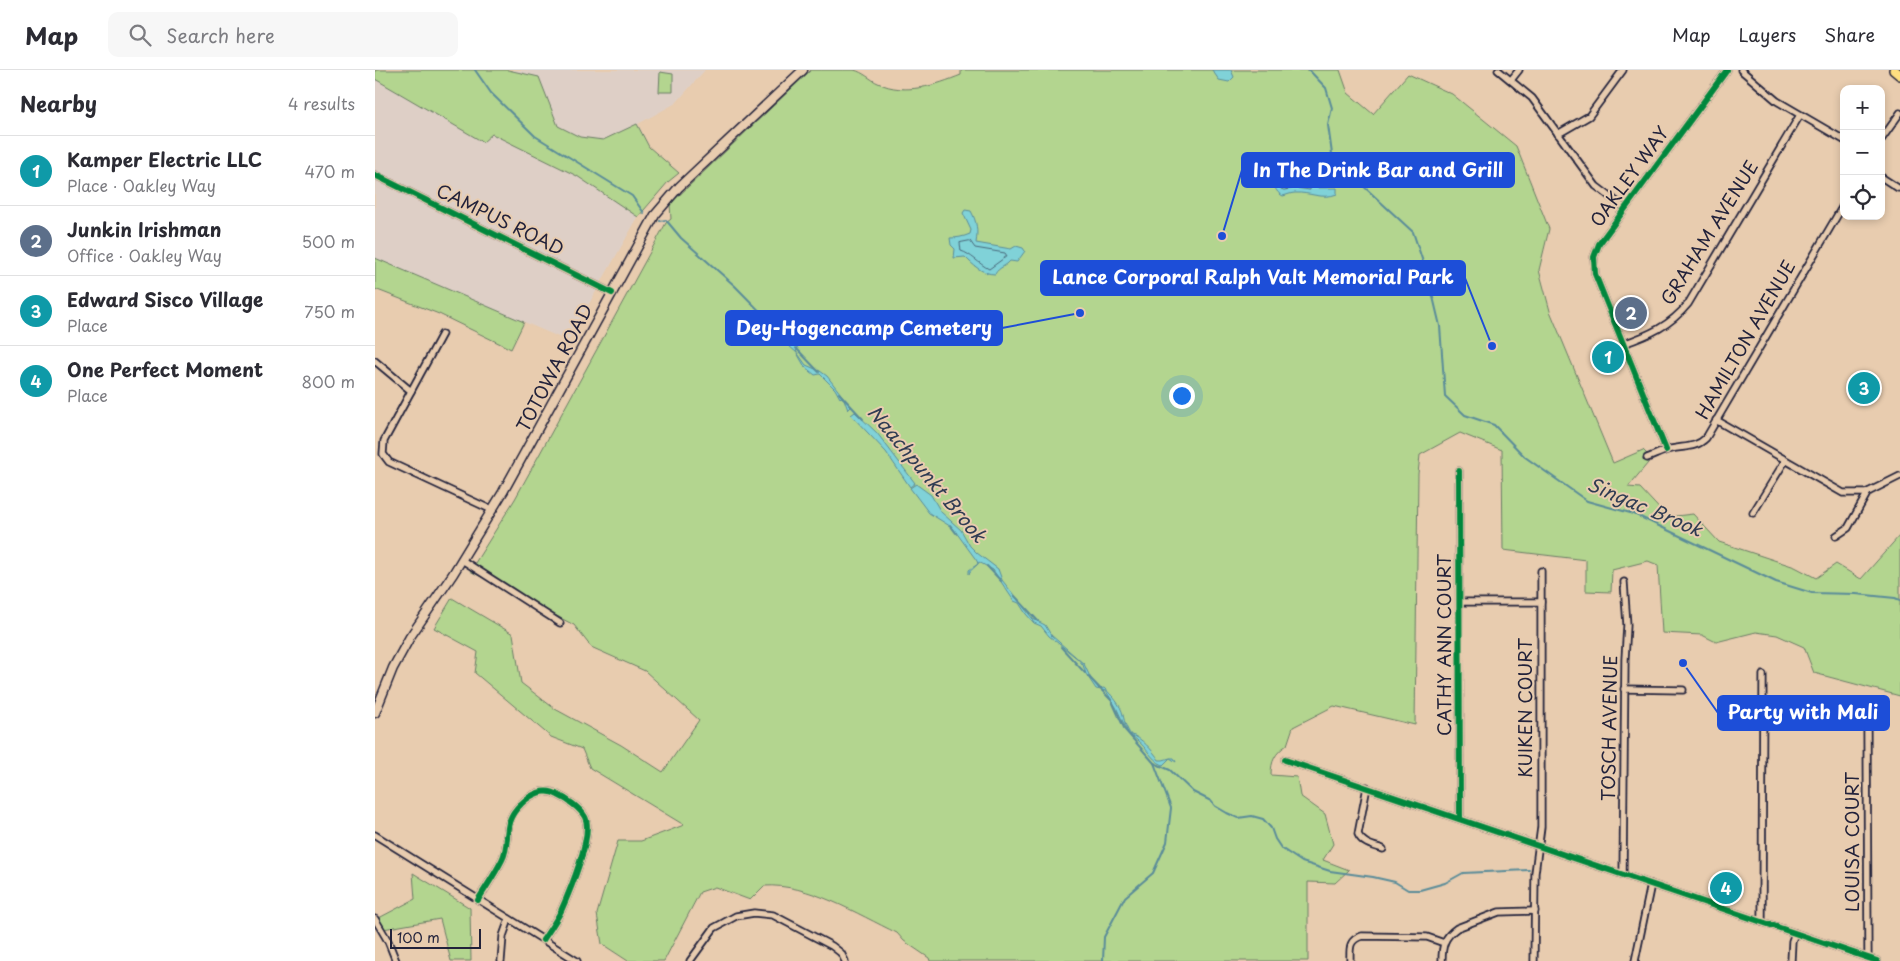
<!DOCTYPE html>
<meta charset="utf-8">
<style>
body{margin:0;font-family:"Playpen Sans",sans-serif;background:#f7f7f7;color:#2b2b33}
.controls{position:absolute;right:15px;top:15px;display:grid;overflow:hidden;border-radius:10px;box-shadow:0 2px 8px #0003}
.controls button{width:45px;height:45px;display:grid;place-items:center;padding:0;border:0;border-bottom:1px solid #e1e1e2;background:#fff;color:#2b2b33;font:25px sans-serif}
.scale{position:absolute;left:15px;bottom:12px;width:91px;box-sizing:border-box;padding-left:5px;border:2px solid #22223b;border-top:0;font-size:14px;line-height:18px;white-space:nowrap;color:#22223b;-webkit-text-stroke:4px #e8ccaf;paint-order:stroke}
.you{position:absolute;left:806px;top:325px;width:18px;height:18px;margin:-12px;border:4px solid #fff;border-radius:50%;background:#1a73e8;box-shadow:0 0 0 8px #1a73e833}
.badge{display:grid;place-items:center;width:32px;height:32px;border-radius:50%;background:#1f6fb2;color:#fff;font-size:16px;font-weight:700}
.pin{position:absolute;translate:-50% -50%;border:2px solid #fff;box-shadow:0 1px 5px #0006}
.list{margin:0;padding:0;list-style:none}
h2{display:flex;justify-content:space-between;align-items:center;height:65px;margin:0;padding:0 20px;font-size:21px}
h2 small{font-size:16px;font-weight:400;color:#7c7c81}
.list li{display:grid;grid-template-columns:32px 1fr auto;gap:15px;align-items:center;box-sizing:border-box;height:70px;padding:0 20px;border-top:1px solid #e1e1e2}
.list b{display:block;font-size:19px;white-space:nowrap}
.list p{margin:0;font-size:16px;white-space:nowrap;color:#7c7c81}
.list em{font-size:16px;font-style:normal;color:#7c7c81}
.icon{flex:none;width:28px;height:28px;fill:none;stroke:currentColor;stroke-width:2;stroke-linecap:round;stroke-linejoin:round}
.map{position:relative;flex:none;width:1525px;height:891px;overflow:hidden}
header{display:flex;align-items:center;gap:30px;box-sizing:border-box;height:70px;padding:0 25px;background:#fff;border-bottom:1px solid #e1e1e2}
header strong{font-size:24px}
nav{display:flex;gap:28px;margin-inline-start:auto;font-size:18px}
.search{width:350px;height:45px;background:#f7f7f7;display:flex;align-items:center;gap:12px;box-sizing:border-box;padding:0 18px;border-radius:10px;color:#7c7c81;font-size:19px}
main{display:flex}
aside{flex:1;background:#fff}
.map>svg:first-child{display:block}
.built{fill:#decfc6}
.green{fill:#b3d58f;stroke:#6a7c65}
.water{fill:#80d2d8;stroke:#5a8c99}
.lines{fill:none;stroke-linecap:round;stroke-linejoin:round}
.shore{stroke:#48687a;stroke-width:1}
.stream{stroke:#5a8c99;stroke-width:2}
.street-casing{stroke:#22223b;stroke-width:9}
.secondary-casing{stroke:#22223b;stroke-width:11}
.primary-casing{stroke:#22223b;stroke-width:12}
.street{stroke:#e8ccaf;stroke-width:5.5}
.secondary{stroke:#e8ccaf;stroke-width:8}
.primary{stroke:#ffdf80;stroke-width:9}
.cycleway-casing{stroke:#e8ccaf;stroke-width:9}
.cycleway{stroke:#00873e;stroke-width:6}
.labels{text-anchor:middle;stroke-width:4;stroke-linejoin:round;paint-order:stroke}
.street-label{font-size:18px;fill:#22223b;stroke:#e8ccaf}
.water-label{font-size:19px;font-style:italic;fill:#303c53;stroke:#e8ccaf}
.leader{fill:none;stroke:#1d4ed8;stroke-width:2}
.callout-dot{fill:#1d4ed8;stroke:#e8ccaf;stroke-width:2}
.callout{fill:#1d4ed8;stroke:#1d4ed8;stroke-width:2}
.callout-label{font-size:19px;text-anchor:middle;font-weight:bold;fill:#fff}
</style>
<header>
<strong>Map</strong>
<div class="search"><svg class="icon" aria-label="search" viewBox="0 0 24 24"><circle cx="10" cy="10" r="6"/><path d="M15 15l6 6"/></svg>Search here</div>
<nav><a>Map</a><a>Layers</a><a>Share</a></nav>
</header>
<main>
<aside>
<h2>Nearby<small>4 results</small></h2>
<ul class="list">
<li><span class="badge" style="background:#0f9aa8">1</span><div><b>Kamper Electric LLC</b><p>Place · Oakley Way</p></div><em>470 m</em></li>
<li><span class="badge" style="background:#5c6f8a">2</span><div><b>Junkin Irishman</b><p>Office · Oakley Way</p></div><em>500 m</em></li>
<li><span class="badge" style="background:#0f9aa8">3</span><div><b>Edward Sisco Village</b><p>Place</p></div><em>750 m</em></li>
<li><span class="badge" style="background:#0f9aa8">4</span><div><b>One Perfect Moment</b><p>Place</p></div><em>800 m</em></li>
</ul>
</aside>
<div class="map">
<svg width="1525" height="891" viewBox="0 0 1525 891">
<rect width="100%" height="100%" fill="#e8ccaf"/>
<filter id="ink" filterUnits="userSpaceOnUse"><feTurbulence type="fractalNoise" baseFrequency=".02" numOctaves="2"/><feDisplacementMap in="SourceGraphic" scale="10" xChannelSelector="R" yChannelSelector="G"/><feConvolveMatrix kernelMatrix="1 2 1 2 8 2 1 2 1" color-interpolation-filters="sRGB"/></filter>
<g filter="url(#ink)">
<polygon class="built" points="0,0 330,0 301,33 263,54 274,77 304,103 293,112 263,147 193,271 0,188"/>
<g class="green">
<polygon points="0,0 133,0 164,7 183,56 205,67 228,70 262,54 274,77 304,103 293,112 263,147 202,106 117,64 108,72 0,9"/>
<path d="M436 0C450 0 466 0 479 0 488 2 496 10 503 13 530 26 561 15 586 5V0H965L973 23 998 44 1033 4 1077 24 1141 76 1174 159 1164 200 1175 241 1238 393 1268 380 1275 387 1273 393 1253 417 1265 418 1292 447 1318 444 1344 472 1420 497 1441 508 1461 494 1486 509 1525 465V626L1439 603 1429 577 1402 565 1381 562 1341 572 1327 565 1287 563 1283 495 1273 491 1237 500 1236 522 1211 521V490L1128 480 1127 380 1085 363 1045 385 1043 404 1040 655 959 636 918 657 912 675C900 683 896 691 896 705L922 707 925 726 950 744 958 774 948 790 974 800 960 813 933 812V891H555L554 888 529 871 522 863C482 844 433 813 389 816L375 830 340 817 325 822 289 891H253L227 874 222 844 243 771H266L309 755 215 698 207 679 176 667 100 603 103 582 59 558 77 528 138 564 146 613 180 639 246 675 288 702 324 650 270 601 216 577 199 555 95 501 140 429 291 153 296 149 295 134Z"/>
<polygon points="285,2 298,4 298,22 284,22"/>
<polygon points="0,188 149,252 136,279 64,244 0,219"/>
<polygon points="38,803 95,838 96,891 76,891 65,849 8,859 2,849 40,829"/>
</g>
<g class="water">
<polygon points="837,0 856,0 859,7 854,12 844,10"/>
<path d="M933 96H944L947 99 942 104 941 115 943 118H962V124C947 130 935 122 920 123 916 123 912 125 908 126 902 123 900 119 899 113 893 97 922 98 933 96Z"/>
<path d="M590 140 596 141C602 152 603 161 601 173L636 179 641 176 648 178 650 181 642 192 635 191C630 197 624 197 620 204 607 204 598 195 590 187L579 188 580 179 576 175 575 168C582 168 588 167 595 164L596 160 588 143Z"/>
<polygon points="420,272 423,279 421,281 431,295 445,301 452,306 476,337 473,340 469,329 466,327 465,328 460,319 445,304 440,305 430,297 422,283 414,276 414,273"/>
<polygon points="480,342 502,363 540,413 535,417 511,382 476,345"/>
<path d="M541 414 556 425 566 442 586 460 595 476 602 483 623 499 627 510 658 549 670 555 676 565 709 594 716 609 724 619 729 618C737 625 746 635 748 645 750 653 751 658 756 665 765 666 779 682 784 690 790 691 793 687 799 688L801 692 795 688 788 695C775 690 770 672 754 665L741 637 731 621 721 619 711 604 708 595 703 589 674 566 666 556 659 553 651 544 644 533 639 531 618 500 604 492C602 497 596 498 594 504V500L603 494 602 491 578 458 554 443 535 418Z"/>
</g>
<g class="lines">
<g class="shore">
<polygon points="933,101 937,103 935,120 921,118 909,120 906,119 903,110 904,107"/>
<path d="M595 171 600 178 630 183 632 186 614 199C604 194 596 184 586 181L585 173Z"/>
</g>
<g class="stream">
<polyline points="100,0 116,23 160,66 257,126 269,143"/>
<polyline points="934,0 951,18 957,38 953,55 957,84 971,100 1038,162 1054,210 1065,256 1070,326 1090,345 1119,355 1150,387 1212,431 1259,444 1401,512 1437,523 1481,524 1520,528 1525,530"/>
<polyline points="285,151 291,150 306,168 360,216 416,273"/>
<polyline points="421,278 444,302"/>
<polyline points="464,323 488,349"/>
<polyline points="575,455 581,463"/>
<polyline points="612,496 626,511"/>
<polyline points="639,525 663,551"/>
<polyline points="686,577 710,603"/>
<polyline points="713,606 737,631 750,660 779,693 796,738 792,772 778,803 750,827 729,867 728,891"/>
<polyline points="779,693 795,700 818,722 836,731 840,736 852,743 863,748 877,746 888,749 896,758 900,769 906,778 927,792 955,801 998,807 1020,812 1033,820 1045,820 1070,813 1088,803 1154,800"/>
</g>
<g class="street-casing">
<g id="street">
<polyline points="1123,0 1157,28 1221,116 1250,138"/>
<polyline points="1366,0 1402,31 1469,70"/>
<polyline points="1136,10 1144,0"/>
<polyline points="1183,64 1214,46 1248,0"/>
<polyline points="1506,70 1525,43"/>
<polyline points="0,105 237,223"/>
<polyline points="1506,107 1523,118"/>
<polyline points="67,264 9,371 8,384 14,392 117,440"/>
<path d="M1248 274C1274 265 1295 256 1313 234L1425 45"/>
<polyline points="0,291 36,321"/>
<polyline points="1341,350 1468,423 1491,423 1525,406"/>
<polyline points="1291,380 1220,204 1219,187 1224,174 1352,0"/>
<path d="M1272 388C1280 385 1288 381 1296 379 1310 376 1321 378 1331 368L1469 134"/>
<polyline points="1084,401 1085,749"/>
<polyline points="1378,443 1410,391"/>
<polyline points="1461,466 1473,458 1493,422"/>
<polyline points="87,490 185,553"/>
<polyline points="1085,532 1166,532"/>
<polyline points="1249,619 1308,620"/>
<polyline points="1492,656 1493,888"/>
<polyline points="910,690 1502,891"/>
<path d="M992 717 983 764C987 774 999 776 1008 779"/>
<polyline points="0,765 202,891"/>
<polyline points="1248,804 1250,589 1252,555 1249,512"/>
<path d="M103 830C111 817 120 804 127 790 137 770 125 754 146 734 156 724 170 717 183 725 192 729 205 738 210 747 219 764 194 823 186 841 181 851 174 861 168 870"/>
<polyline points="0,849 13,871 21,891"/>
<polyline points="1387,852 1388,605"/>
<polyline points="126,891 128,866 134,849"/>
<polyline points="315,891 339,858 361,846 379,843 398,845 457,876 466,883 470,891"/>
<path d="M975 891C975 879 973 870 987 866L1052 867 1069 873"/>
<path d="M1067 891C1067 876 1069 867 1082 858L1124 842 1160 841"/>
<polyline points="1159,891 1160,803 1166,757 1166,501"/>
<polyline points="1260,891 1276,814"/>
<polyline points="1416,891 1417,871 1420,863"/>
</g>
</g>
<g class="secondary-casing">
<polyline id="secondary" points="0,643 18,598 35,567 78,504 128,422 280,145 304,117 428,0"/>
</g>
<g class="primary-casing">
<polyline id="primary" points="1519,0 1525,5"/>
</g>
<use href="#street" class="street"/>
<use href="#secondary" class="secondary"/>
<use href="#primary" class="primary"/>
<g class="cycleway-casing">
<g id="cycleway">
<polyline points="0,105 237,223"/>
<polyline points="1291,380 1220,204 1219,187 1224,174 1352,0"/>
<polyline points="1084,401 1085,749"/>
<polyline points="910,690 1502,891"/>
<path d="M103 830C111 817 120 804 127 790 137 770 125 754 146 734 156 724 170 717 183 725 192 729 205 738 210 747 219 764 194 823 186 841 181 851 174 861 168 870"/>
</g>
</g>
<use href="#cycleway" class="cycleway"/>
</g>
</g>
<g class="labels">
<g class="street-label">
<text transform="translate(1255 107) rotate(-54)" y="6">OAKLEY WAY</text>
<text transform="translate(125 150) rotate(26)" y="6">CAMPUS ROAD</text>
<text transform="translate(1335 163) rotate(-58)" y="6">GRAHAM AVENUE</text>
<text transform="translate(1371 270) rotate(-60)" y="6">HAMILTON AVENUE</text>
<text transform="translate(180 298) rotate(-62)" y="6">TOTOWA ROAD</text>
<text transform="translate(1070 575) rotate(-90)" y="6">CATHY ANN COURT</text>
<text transform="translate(1151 638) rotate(-90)" y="6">KUIKEN COURT</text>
<text transform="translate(1235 658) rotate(-89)" y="6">TOSCH AVENUE</text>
<text transform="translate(1478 772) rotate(-90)" y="6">LOUISA COURT</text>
</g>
<g class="water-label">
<text transform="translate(552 404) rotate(50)" y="7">Naachpunkt Brook</text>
<text transform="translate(1270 437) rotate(23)" y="7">Singac Brook</text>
</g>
</g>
<path class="leader" d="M847 166L867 100M1117 276L1090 208M705 243L627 258M1308 593L1343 643"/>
<g class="callout-dot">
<circle cx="847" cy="166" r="5"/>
<circle cx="1117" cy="276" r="5"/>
<circle cx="705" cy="243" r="5"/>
<circle cx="1308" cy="593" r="5"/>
</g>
<g class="callout">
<rect x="867" y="83" width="272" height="34" rx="5"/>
<rect x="666" y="191" width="424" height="34" rx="5"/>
<rect x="351" y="241" width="276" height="34" rx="5"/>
<rect x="1343" y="626" width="171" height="34" rx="5"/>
</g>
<g class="callout-label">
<text x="1003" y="107">In The Drink Bar and Grill</text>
<text x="878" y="214">Lance Corporal Ralph Valt Memorial Park</text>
<text x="489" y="265">Dey-Hogencamp Cemetery</text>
<text x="1428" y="649">Party with Mali</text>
</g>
</svg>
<div class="controls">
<button>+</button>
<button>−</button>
<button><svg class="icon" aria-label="locate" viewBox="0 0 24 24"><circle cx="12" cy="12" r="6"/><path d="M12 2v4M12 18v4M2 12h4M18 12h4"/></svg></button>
</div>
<div class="scale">100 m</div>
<div class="you"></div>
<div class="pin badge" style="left:1233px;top:287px;background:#0f9aa8">1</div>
<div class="pin badge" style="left:1256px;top:243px;background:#5c6f8a">2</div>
<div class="pin badge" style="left:1489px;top:318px;background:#0f9aa8">3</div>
<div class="pin badge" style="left:1351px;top:818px;background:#0f9aa8">4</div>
</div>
</main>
